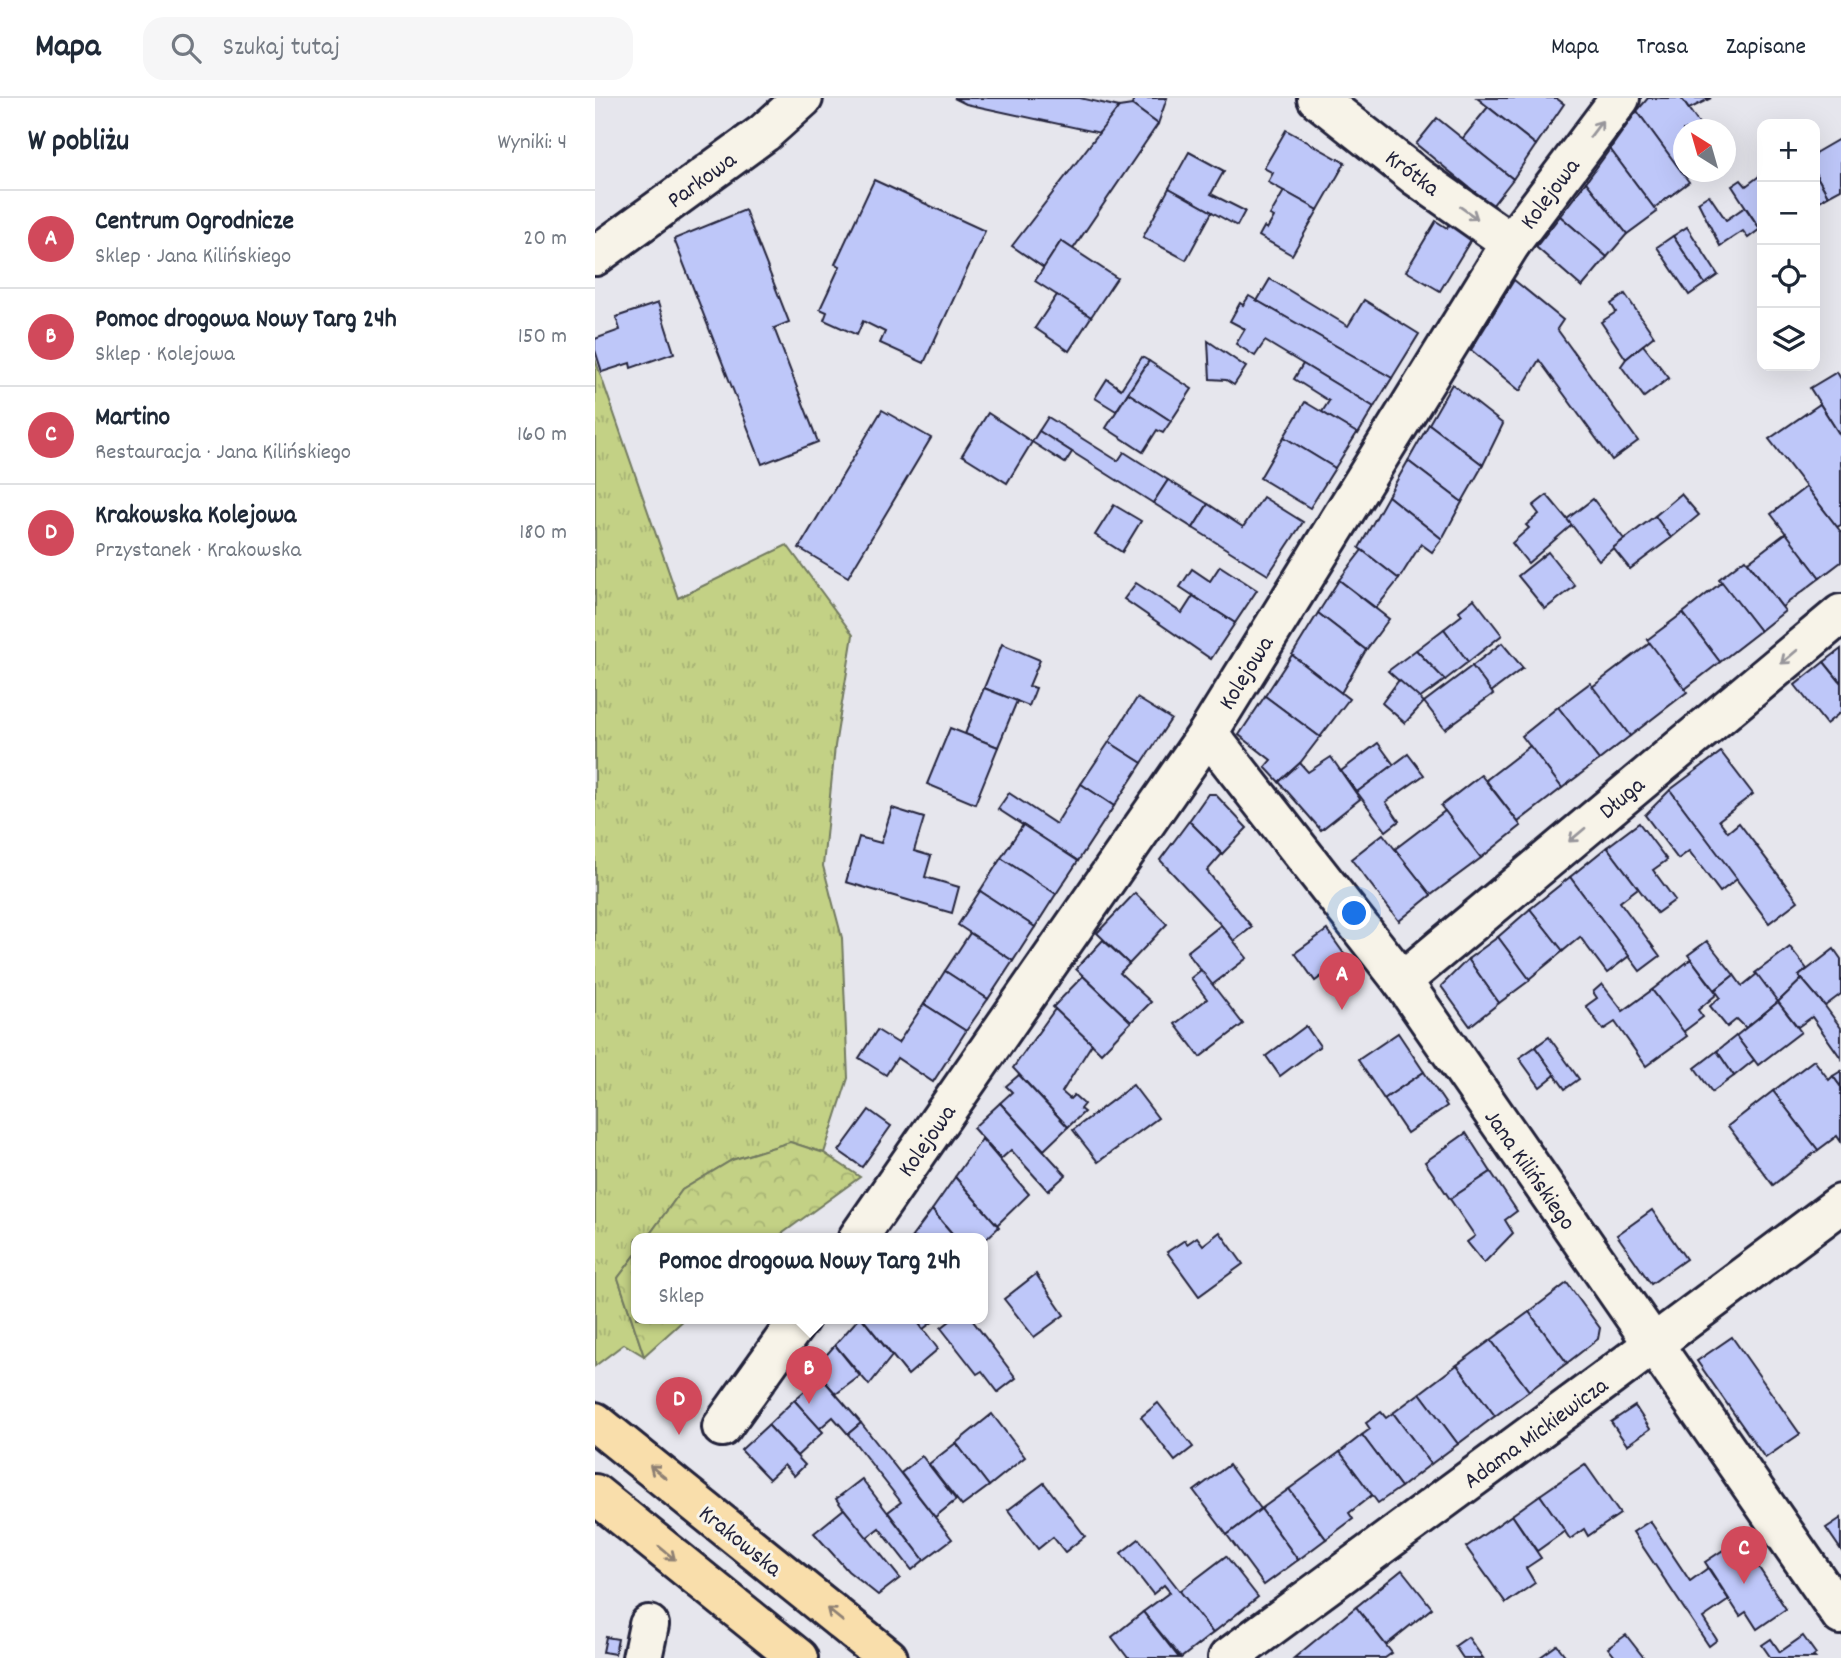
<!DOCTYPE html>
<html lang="pl">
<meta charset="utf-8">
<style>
body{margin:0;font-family:Dekko,sans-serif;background:#f6f6f7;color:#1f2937}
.controls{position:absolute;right:21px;top:21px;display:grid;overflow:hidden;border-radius:14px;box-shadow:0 7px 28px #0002}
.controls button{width:63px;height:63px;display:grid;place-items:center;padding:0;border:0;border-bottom:2px solid #e0e1e3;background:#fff;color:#1f2937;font:35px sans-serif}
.compass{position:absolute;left:1078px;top:21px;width:63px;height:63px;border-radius:50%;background:#fff;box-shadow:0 7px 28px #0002;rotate:323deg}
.you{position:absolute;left:760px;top:816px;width:24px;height:24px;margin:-18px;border:5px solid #fff;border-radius:50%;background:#1a73e8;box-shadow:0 0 0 10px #1a73e833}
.badge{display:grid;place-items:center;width:46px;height:46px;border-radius:50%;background:#d1495b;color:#fff;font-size:23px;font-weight:700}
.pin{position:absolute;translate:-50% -58px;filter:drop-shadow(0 2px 4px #0008)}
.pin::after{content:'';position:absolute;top:37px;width:24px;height:21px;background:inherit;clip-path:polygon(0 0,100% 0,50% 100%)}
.popup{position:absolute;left:36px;top:1135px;width:357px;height:91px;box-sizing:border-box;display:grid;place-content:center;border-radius:14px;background:#fff;filter:drop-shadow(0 2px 5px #0005);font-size:23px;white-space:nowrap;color:#747a83}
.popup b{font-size:26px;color:#1f2937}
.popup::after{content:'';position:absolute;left:50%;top:100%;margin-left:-14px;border:14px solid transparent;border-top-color:#fff}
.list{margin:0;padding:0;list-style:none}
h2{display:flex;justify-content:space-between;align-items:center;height:91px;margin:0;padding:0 28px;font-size:30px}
h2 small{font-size:23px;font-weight:400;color:#747a83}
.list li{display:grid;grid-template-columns:46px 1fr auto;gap:21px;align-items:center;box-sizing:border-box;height:98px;padding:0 28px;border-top:2px solid #e0e1e3}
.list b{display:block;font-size:26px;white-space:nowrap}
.list p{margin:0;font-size:23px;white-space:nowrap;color:#747a83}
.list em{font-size:23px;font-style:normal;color:#747a83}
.icon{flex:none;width:38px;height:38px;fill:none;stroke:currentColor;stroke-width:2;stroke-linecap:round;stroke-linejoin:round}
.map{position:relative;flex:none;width:1246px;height:1560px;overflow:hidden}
header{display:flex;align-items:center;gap:42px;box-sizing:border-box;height:98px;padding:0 35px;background:#fff;border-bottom:2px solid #e0e1e3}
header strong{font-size:33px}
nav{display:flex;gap:38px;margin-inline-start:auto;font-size:24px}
.search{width:490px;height:63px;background:#f6f6f7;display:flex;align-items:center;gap:18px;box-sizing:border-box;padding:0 24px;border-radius:21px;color:#747a83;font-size:26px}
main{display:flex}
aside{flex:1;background:#fff}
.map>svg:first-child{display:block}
.grass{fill:url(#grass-tufts);stroke:#727a60;stroke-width:2}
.forest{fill:url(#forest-crowns);stroke:#727a60;stroke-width:2}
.building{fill:#bec7f9;stroke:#22223b;stroke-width:2}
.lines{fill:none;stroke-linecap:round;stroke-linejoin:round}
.minor-casing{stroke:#22223b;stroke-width:44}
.major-casing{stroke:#22223b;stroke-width:44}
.minor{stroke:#f7f3e8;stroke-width:38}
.major{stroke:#f9deab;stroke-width:38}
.oneway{stroke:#97959a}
.oneway2{stroke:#8e8073}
.labels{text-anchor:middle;stroke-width:6;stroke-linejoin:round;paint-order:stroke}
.street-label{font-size:24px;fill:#22223b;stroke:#f7f3e8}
</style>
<header>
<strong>Mapa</strong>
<div class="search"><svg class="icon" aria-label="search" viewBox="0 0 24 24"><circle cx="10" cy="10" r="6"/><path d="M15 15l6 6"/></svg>Szukaj tutaj</div>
<nav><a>Mapa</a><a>Trasa</a><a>Zapisane</a></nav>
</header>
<main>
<aside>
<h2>W pobliżu<small>Wyniki: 4</small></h2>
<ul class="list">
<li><span class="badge">A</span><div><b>Centrum Ogrodnicze</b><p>Sklep · Jana Kilińskiego</p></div><em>20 m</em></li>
<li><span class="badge">B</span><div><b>Pomoc drogowa Nowy Targ 24h</b><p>Sklep · Kolejowa</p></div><em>150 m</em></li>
<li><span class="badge">C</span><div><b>Martino</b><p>Restauracja · Jana Kilińskiego</p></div><em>160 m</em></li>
<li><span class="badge">D</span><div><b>Krakowska Kolejowa</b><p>Przystanek · Krakowska</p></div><em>180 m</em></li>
</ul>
</aside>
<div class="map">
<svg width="1246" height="1560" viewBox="0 0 1246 1560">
<defs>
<pattern id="grass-tufts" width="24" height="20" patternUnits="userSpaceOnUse" patternTransform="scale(1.75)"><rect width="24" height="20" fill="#c3d185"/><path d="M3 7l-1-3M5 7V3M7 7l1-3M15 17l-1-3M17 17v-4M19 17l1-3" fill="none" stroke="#a7b374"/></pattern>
<pattern id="forest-crowns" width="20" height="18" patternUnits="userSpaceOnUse" patternTransform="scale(1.75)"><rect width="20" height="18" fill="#c3d185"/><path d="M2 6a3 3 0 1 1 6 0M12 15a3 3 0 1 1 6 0" fill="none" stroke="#a7b374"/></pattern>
</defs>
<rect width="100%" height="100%" fill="#e6e6ed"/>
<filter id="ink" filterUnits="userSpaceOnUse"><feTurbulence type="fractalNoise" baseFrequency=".0143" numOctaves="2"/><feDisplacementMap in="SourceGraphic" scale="14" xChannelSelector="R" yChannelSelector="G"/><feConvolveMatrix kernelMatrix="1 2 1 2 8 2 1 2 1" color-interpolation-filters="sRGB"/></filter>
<g filter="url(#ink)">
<polygon class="grass" points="0,261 83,500 192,447 258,537 240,648 228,768 247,840 253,980 229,1055 195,1044 137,1062 87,1092 52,1140 41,1140 41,1156 23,1180 49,1258 29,1246 0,1268"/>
<g class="forest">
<polygon points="195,1044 229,1055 265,1079 181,1140 52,1140 87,1092 137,1062"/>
<polygon points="41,1156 41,1220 91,1220 49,1258 23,1180"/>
</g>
<g class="building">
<polygon points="359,0 485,0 524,9 505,35 371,6"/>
<polygon points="539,0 572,0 563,26 537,7"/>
<polygon points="882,0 961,0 969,6 941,47"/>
<polygon points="1053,0 1086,0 1107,30 1104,32 1088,32 1088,74 1090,74 1087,75 1042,13"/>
<polygon points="1086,0 1116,0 1094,11"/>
<polygon points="537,7 563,26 478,151 466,143 449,170 417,148 524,9"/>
<polygon points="893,9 941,47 918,81 867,41"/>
<polygon points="1042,13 1094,84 1059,110 1015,51"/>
<polygon points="842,20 918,81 897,108 821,46"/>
<polygon points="691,32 750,65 723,112 673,84 678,75 669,70"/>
<polygon points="1246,40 1246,91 1233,98 1220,75 1220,55"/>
<polygon points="1015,51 1062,114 1032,136 991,84"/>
<polygon points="594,54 629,73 616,96 650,113 642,128 574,90"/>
<polygon points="1220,75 1233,98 1220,106"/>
<polygon points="1167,76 1167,130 1165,131 1137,88 1146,82 1151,88"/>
<polygon points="279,82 390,133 329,265 285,245 290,234 268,223 262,237 229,222 232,214 225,211 245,168 240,166"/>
<polygon points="991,84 1032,136 1012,159 965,118"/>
<polygon points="574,90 617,114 591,162 548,139"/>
<polygon points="689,93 723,112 697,157 664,138 669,129 672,131 679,119 675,117"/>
<polygon points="1114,97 1131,122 1150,109 1165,131 1153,140 1148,133 1125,148 1103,104"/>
<polygon points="150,112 194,224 179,230 223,344 167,366 79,141"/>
<polygon points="965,118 1012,159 987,189 941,149"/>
<polygon points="841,123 852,130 854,125 877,140 845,193 811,173"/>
<polygon points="1092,129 1123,177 1110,186 1078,138"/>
<polygon points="1078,138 1110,186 1094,197 1062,149"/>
<polygon points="466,143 522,180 496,219 440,183"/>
<polygon points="675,181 753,228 769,202 824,236 797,280 662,203"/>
<polygon points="919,182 968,222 962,231 1043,343 1017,362 944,262 925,293 876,252"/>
<polygon points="1030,196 1059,238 1031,261 1006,224 1021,214 1016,206"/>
<polygon points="462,197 496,219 474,253 440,230"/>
<polygon points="654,198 797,280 779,309 670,243 660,258 641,246 650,231 635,223 645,205 648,207"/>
<polygon points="63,205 79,255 36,270 35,265 7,274 0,252 0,241 25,232 21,219"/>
<polygon points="613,243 651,269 639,287 631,282 615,281"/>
<polygon points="1048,247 1074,280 1049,299 1026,268 1031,261"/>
<polygon points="547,259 554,263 521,313 500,300 512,281 526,291"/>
<polygon points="554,263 597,291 576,323 533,295"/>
<polygon points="708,266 779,309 763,336 727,314 734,303 699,281"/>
<polygon points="1242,274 1246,281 1246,339 1215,290"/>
<polygon points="857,286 908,326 888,367 834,326"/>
<polygon points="533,295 576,323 568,335 562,332 548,354 511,330"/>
<polygon points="710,304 762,335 740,370 689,339"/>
<polygon points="1225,306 1246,339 1246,427 1242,429 1174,341"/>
<polygon points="287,312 336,340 253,479 204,450"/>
<polygon points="393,315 437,344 412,385 367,357"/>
<polygon points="453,319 523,363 529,354 573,382 558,405 444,333"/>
<polygon points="834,326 888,367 867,404 813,363"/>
<polygon points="444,333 477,354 470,365 437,344"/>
<polygon points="689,339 740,370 715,410 665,380"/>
<polygon points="813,363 867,404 847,441 793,398"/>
<polygon points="573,382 613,406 598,430 558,405"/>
<polygon points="1211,389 1246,434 1246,464 1225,480 1176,416"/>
<polygon points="1086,396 1104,417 1076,440 1060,418"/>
<polygon points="952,397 977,427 933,465 917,445 934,430 931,427 944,416 938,408"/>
<polygon points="793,398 847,441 837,454 826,446 804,481 764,450"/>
<polygon points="668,399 708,424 673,477 598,430 613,406 648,429"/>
<polygon points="998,401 1029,441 1004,462 972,421"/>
<polygon points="519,407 546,423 527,454 500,437"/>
<polygon points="1060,418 1076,440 1035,471 1018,450"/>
<polygon points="1191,435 1225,480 1187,509 1153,464"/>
<polygon points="767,452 804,481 781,510 744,482"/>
<polygon points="953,454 980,488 950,511 923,478"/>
<polygon points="1150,461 1190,513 1165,533 1124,481"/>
<polygon points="625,468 662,492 640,525 585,489 597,471 615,483"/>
<polygon points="744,482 794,521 771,552 723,515"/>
<polygon points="1127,484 1165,533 1125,564 1088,515"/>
<polygon points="541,485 587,515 598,498 640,525 616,561 529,501"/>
<polygon points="879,501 907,537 873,564 849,531 867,517 864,513"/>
<polygon points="723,515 771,552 746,595 697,557"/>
<polygon points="1088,515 1125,564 1090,591 1052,542"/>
<polygon points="849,531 873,564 850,582 821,552"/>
<polygon points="907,545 928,570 896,594 877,568"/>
<polygon points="1055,545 1092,594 1035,638 997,589"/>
<polygon points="407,546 445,562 434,588 441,590 434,608 389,590"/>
<polygon points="1246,551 1246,585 1229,564"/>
<polygon points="821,552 850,582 824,601 793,573"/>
<polygon points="697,557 754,601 725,639 670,598"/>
<polygon points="1229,564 1246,585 1246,614 1231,626 1200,587"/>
<polygon points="877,568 898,596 850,631 829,604"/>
<polygon points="804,582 829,604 810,625 787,605"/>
<polygon points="995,585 1035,638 1004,662 963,609"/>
<polygon points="389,590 422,603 403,649 370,636"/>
<polygon points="670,598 725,639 705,665 684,684 670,669 676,662 644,637"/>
<polygon points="542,600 576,621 547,665 514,644"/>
<polygon points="963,609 1004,662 967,690 927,638"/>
<polygon points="355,630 403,649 380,706 332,686"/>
<polygon points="514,644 547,665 519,708 486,686"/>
<polygon points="783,645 799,667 762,694 746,673"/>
<polygon points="935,648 967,690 923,724 891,682"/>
<polygon points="1126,654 1158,696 1124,722 1133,734 1144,725 1203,803 1174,825 1075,692"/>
<polygon points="813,656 829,677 791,704 804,723 791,733 762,694"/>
<polygon points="736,659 765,701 726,732 684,684 705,665 713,674"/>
<polygon points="886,677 926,728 886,760 846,708"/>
<polygon points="486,686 519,708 483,763 403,711 414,695 461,726"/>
<polygon points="1075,692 1142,781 1125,794 1094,753 1083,761 1050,717"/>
<polygon points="613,696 620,696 652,730 627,756 594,723"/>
<polygon points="297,710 329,720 319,753 336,758 330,779 364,789 357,815 251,784 264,739 286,745"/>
<polygon points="850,713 886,760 836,797 800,751"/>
<polygon points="594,723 627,756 612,773 657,829 639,843 626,827 565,762"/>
<polygon points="1044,725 1072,762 1058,772 1080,802 1062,815 1012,749"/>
<polygon points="428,727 483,763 461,796 406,760"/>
<polygon points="788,736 836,797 804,823 756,761"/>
<polygon points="1012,749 1043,790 1025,804 1065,858 1045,873 975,779"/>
<polygon points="406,760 461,796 440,829 385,793"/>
<polygon points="975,779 1034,858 1012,875 985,839 968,853 935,811"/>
<polygon points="385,793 440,829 418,863 363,827"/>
<polygon points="540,795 572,826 534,866 502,835"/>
<polygon points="935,811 968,853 934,881 903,839"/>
<polygon points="626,827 652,860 617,887 592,854"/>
<polygon points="732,832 752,860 720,883 700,855"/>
<polygon points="375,835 418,863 393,901 350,873"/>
<polygon points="903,839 935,882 904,905 873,861"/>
<polygon points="508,842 534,866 525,875 556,904 536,924 481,871"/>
<polygon points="1112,843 1139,877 1120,892 1093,857"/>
<polygon points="1195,849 1212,871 1204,878 1207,881 1183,904 1160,875"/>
<polygon points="1239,851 1246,861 1246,896 1230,908 1204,878"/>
<polygon points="873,861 904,905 875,928 846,888"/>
<polygon points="1096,861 1122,896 1103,912 1108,919 1088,934 1057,892"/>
<polygon points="606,872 648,926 605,959 580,926 612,901 596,880"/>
<polygon points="350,873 393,901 371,933 329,906"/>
<polygon points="1162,876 1183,904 1151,930 1142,921 1132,929 1115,908 1125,899 1120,892 1139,877 1147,888"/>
<polygon points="488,878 536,924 506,955 458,909"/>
<polygon points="1207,881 1230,908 1246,930 1246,960 1217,919 1203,929 1183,904"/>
<polygon points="1007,886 1028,913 1057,892 1092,938 1051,968 1020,924 1008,932 991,908 1002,900 998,894"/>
<polygon points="1183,904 1206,934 1163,967 1141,938"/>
<polygon points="329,906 371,933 338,984 302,960 291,977 264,960 282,932 303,945"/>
<polygon points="460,911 497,946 467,994 475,1001 479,997 489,1006 485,1011 489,1014 473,1029 418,970"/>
<polygon points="711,928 725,948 685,978 671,958"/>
<polygon points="803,935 829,974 789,1001 763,962"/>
<polygon points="1141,938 1159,962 1139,978 1122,953"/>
<polygon points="954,939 984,981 970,991 940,949"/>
<polygon points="940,949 960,977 945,989 924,960"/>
<polygon points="1122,953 1139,978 1117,994 1100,970"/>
<polygon points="1219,962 1234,982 1238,978 1246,989 1246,1044 1242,1038 1223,1052 1178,993"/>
<polygon points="1246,973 1246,989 1238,978"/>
<polygon points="829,974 852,1008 812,1035 789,1001"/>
<polygon points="424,977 473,1029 449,1052 405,1005 417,994 411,988"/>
<polygon points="538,987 563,1020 503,1064 478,1032"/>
<polygon points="1178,993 1223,1052 1178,1087 1133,1028"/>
<polygon points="405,1005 471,1077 453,1093 416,1052 406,1061 378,1030"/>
<polygon points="274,1012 296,1028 267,1069 244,1053"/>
<polygon points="871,1035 896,1074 855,1101 830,1064"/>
<polygon points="387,1041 434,1096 402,1127 360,1079"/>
<polygon points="896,1074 922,1113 910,1122 918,1135 889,1165 872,1144 880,1138 855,1101"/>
<polygon points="360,1079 404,1129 387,1145 387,1140 361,1140 337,1112"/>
<polygon points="337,1112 361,1140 316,1140"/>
<polygon points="1057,1112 1091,1161 1056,1186 1022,1137"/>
<polygon points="625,1134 648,1166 604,1198 572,1154 590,1142 592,1146 602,1139 608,1147"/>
<polygon points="441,1176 469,1217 439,1239 409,1201"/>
<polygon points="972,1185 1005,1230 1003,1241 972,1265 934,1214"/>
<polygon points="934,1214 972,1265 934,1293 896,1242"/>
<polygon points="264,1220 267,1220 297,1258 274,1287 240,1247"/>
<polygon points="267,1220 320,1220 343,1251 313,1277"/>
<polygon points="320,1220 343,1220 328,1231"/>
<polygon points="353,1220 381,1220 378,1223 421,1280 403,1294 387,1273 382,1276 346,1230 355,1223"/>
<polygon points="1137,1239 1205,1336 1170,1360 1102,1263"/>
<polygon points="896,1242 934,1293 900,1318 862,1267"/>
<polygon points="240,1247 265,1278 241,1296 219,1271"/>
<polygon points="862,1267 900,1318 863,1346 825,1295"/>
<polygon points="226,1279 266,1325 253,1336 238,1319 224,1331 199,1302"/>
<polygon points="825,1295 863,1346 836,1366 798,1315"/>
<polygon points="199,1302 228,1334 202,1358 173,1327"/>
<polygon points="563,1305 598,1349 580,1363 546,1319"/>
<polygon points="1040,1308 1055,1331 1032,1347 1016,1324"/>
<polygon points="786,1314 791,1320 798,1315 836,1366 806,1389 767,1337 775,1331 771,1325"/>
<polygon points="397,1316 430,1359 394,1388 361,1345"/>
<polygon points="266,1325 357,1441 329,1462 293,1414 306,1404 253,1336"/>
<polygon points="173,1327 210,1367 199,1378 189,1367 174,1381 146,1352"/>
<polygon points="767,1337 806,1389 783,1405 745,1354"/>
<polygon points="361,1345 394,1388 367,1408 334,1366"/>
<polygon points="745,1354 777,1397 754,1415 758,1421 731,1441 694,1391"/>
<polygon points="327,1358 361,1402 340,1419 306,1375"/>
<polygon points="990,1366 1025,1416 993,1438 989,1431 975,1441 945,1397"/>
<polygon points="634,1367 666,1411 632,1437 599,1393"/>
<polygon points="267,1381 329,1462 317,1472 284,1430 271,1440 241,1401"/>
<polygon points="449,1385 490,1438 470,1454 458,1439 443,1451 413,1412"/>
<polygon points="694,1391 731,1441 703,1462 666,1411"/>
<polygon points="945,1397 970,1433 942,1453 917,1417"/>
<polygon points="249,1411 305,1480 283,1497 253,1473 219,1435"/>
<polygon points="666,1411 703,1462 669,1487 632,1437"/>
<polygon points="917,1417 946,1460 931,1470 940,1485 911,1505 871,1449"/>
<polygon points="1246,1420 1246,1452 1231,1430"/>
<polygon points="1055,1423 1095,1483 1113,1470 1134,1502 1108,1520 1122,1542 1114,1548 1038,1434"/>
<polygon points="544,1441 618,1535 586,1560 548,1514 575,1494 569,1487 558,1496 526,1455"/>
<polygon points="1145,1441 1191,1511 1162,1531 1151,1514 1145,1518 1110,1464"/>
<polygon points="631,1458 663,1499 618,1535 585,1493"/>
<polygon points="807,1472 837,1510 791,1547 761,1509"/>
<polygon points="761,1509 797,1555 790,1560 699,1560"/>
<polygon points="548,1514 584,1560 533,1560 517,1539"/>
<polygon points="1031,1537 1049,1560 1021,1560 1013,1550"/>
<polygon points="1208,1538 1221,1556 1218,1558 1220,1560 1176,1560 1167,1547 1176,1541 1185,1554"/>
<polygon points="11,1539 23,1541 20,1556 8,1554"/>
<polygon points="873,1539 888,1560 868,1560 860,1548"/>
<polygon points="962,1547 972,1560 944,1560"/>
</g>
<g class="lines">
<g class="minor-casing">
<g id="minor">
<polyline points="722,0 822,79 916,145"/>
<polyline points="0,158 169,35 208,0"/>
<polyline points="613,635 807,883 1246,1517"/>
<polyline points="807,883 1246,516"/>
<polyline points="263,1140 613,635 916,145 1025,0"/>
<polyline points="127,1329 205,1220"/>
<polyline points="47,1560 54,1527"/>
<polyline points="633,1560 1009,1283 1246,1106"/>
</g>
</g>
<g class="major-casing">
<g id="major">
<polyline points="0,1324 293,1560"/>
<polyline points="0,1396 203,1560"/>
</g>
</g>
<use href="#minor" class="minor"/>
<use href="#major" class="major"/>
</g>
<defs><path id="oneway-shaft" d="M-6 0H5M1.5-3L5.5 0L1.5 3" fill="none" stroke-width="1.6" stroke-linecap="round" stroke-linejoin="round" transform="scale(1.75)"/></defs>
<g class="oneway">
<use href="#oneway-shaft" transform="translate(1001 31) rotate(-53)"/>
<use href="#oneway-shaft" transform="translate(874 115) rotate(35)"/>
<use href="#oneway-shaft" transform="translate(1194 559) rotate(140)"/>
<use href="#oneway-shaft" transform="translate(982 737) rotate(140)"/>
</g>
<g class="oneway2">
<use href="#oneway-shaft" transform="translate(63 1374) rotate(-141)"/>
<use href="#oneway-shaft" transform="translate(72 1455) rotate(39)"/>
<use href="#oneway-shaft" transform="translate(240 1517) rotate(-141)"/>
</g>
</g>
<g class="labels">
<g class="street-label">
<text transform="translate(818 74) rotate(37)" y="8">Krótka</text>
<text transform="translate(106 81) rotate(-36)" y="8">Parkowa</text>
<text transform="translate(954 95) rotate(-53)" y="8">Kolejowa</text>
<text transform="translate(650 574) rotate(-58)" y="8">Kolejowa</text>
<text transform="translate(1026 699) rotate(-40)" y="8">Długa</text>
<text transform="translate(331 1042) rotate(-55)" y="8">Kolejowa</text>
<text transform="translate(936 1071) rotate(55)" y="8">Jana Kilińskiego</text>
<text transform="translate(940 1334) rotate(-36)" y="8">Adama Mickiewicza</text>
<text transform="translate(146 1442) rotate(39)" y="8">Krakowska</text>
</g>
</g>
</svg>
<div class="controls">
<button>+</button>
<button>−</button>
<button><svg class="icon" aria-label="locate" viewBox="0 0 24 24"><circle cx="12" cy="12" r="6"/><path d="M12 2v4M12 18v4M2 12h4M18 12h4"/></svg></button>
<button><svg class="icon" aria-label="layers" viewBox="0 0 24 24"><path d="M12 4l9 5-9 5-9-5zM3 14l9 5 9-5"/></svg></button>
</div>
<svg class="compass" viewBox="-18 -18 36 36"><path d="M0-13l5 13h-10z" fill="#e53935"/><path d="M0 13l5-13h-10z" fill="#747a83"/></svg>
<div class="you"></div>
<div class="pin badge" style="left:747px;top:912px">A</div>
<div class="pin badge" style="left:214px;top:1306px">B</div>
<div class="popup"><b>Pomoc drogowa Nowy Targ 24h</b>Sklep</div>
<div class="pin badge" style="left:1149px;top:1486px">C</div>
<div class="pin badge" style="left:84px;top:1337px">D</div>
</div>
</main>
